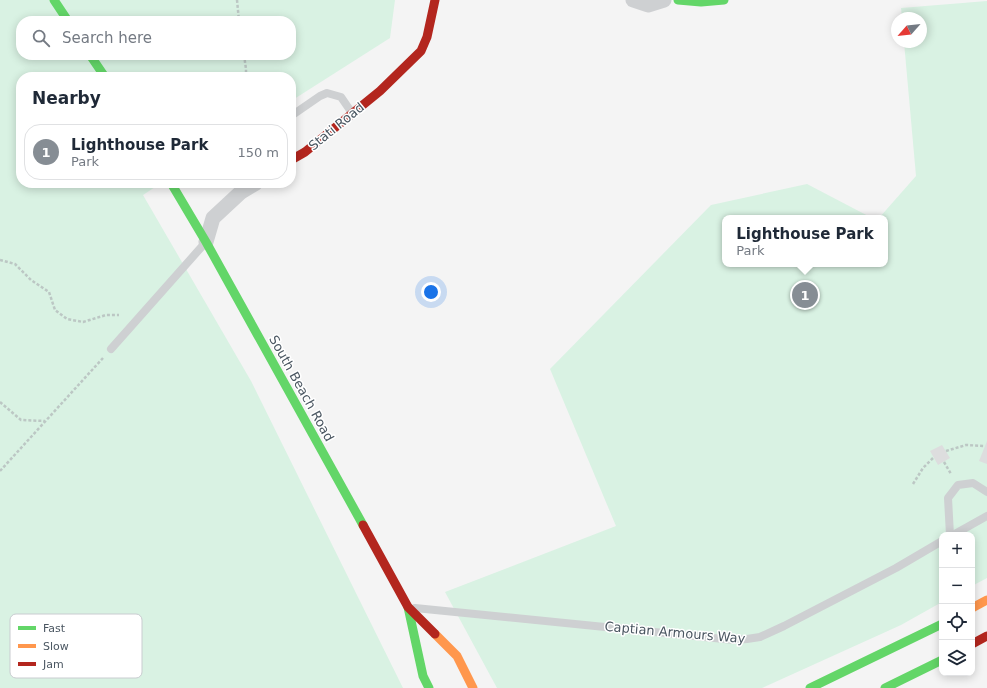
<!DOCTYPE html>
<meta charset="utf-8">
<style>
body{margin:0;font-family:"DejaVu Sans",sans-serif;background:#f2f2f3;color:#1f2937}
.controls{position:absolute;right:12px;bottom:12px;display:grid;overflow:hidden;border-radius:8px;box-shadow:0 2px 10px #0003}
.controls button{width:36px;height:36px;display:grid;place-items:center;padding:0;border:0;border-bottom:1px solid #e0e1e3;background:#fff;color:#1f2937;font:20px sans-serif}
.compass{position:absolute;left:891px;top:12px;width:36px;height:36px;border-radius:50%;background:#fff;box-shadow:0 2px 10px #0003;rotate:243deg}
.you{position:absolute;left:431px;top:292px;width:14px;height:14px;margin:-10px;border:3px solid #fff;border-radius:50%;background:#1a73e8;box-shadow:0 0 0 6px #1a73e833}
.badge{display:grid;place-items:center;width:26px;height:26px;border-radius:50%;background:#868d94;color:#fff;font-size:13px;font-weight:700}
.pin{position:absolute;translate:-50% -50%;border:2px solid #fff;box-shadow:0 1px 4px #0006}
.popup{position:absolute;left:722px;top:215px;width:166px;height:52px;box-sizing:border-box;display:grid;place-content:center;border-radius:8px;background:#fff;filter:drop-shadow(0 1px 3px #0005);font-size:13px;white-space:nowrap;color:#747a83}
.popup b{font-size:15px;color:#1f2937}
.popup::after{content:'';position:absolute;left:50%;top:100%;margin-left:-8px;border:8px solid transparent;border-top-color:#fff}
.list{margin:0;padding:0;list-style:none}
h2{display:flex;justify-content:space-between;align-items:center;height:52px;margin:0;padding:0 16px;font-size:17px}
h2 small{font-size:13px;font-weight:400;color:#747a83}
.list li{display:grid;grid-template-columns:26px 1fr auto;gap:12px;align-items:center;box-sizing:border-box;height:56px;margin:0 8px 8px;padding:0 8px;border:1px solid #e0e1e3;border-radius:16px}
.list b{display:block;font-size:15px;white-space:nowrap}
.list p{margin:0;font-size:13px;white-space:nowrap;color:#747a83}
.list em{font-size:13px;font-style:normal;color:#747a83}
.icon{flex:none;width:22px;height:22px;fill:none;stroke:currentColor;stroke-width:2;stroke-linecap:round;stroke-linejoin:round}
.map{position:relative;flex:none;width:987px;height:688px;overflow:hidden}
.search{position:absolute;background:#fff;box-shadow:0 2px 10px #0003;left:16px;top:16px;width:280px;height:44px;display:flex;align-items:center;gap:10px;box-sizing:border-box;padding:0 14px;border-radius:16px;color:#747a83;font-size:15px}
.panel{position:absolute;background:#fff;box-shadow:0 2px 10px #0003;left:16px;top:72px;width:280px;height:116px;border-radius:16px}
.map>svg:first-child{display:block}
.green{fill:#d9f2e3;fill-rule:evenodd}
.building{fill:#ddddde}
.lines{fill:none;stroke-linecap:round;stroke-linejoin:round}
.path{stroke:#bcc7c4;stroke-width:2.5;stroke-dasharray:3 2;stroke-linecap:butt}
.lane{stroke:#ced0d2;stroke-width:8}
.street{stroke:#ced0d2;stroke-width:15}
.fast{stroke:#63d668;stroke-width:9}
.slow{stroke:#ff974d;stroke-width:9}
.jam{stroke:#b3261e;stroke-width:9}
.labels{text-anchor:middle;stroke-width:3;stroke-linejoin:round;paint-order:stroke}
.street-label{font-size:13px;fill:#4a5661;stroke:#fff}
.key{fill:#fff;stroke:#c9ccd0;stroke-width:1}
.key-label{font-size:11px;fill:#4a5661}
</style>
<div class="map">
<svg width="987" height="688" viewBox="0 0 987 688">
<rect width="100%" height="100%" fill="#f4f4f4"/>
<g class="green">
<path d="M0 0H395L390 38 291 101V77H21V183H161L143 195 251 381 403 688H0ZM21 21H291V55H21Z"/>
<polygon points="987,1 987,578 972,586 972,535 942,535 942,602 901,625 762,688 497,688 445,592 616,526 550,369 711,205 807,184 872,218 725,218 725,264 885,264 885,218 879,218 916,176 904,42 921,42 921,18 902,18 901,8"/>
</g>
<g class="building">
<polygon points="987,441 987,464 979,461"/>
<polygon points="942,445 950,458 938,465 930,451"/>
</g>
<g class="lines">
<g class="path">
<polyline points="237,0 239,21"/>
<polyline points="244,55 246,69 246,77"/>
<polyline points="0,260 15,264 31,280 49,292 55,310 67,319 83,322 106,315 119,315"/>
<polyline points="0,402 21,420 45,421"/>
<polyline points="946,451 966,445 985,446"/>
<polyline points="944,462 951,474"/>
<polyline points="0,471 103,358"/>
<polyline points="913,484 923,468 934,457"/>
</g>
<g class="lane">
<polyline points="291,116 320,96 327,93 341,97 352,113"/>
<polyline points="111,349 205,243"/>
<polyline points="950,535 948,498 958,485 973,483 987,492"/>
<polyline points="953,535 987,516"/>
<polyline points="415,608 734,640 747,639 760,637 784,626 896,568 942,541"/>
</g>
<g class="street">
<polyline points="633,0 648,5 664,0"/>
<polyline points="206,242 213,218 241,192 256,183"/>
</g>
<g class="fast">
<polyline points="54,0 68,21"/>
<polyline points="678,0 701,2 724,0"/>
<polyline points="90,55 105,77"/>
<polyline points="171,183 206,242 363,525"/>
<polyline points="408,607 423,676 429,688"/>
<polyline points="810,688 942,624"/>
<polyline points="885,688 942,660"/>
</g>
<g class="slow">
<polyline points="972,608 987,600"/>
<polyline points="435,634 457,656 473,688"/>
</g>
<g class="jam">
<polyline points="291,160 305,152 380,91 421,51 427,37 435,0"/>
<polyline points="363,525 408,607 435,634"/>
<polyline points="972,644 987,636"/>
</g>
</g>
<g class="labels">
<g class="street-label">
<text transform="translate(336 126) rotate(-39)" y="5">Stati Road</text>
<text transform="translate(302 388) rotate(61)" y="5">South Beach Road</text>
<text transform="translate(675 632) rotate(5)" y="5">Captian Armours Way</text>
</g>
</g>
<rect x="10" y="614" width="132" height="64" rx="6" class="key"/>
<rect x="18" y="626" width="18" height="4" fill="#63d668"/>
<rect x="18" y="644" width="18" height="4" fill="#ff974d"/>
<rect x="18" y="662" width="18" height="4" fill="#b3261e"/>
<g class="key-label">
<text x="43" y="632">Fast</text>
<text x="43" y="650">Slow</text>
<text x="43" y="668">Jam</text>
</g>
</svg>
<div class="controls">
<button>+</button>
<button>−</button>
<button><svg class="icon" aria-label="locate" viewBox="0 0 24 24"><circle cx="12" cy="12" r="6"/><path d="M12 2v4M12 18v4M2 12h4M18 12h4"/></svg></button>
<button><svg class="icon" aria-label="layers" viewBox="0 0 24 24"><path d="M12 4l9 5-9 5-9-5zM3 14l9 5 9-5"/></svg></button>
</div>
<svg class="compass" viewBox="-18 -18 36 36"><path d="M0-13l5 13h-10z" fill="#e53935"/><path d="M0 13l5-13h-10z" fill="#747a83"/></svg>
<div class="you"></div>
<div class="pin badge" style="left:805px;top:295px">1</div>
<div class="popup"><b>Lighthouse Park</b>Park</div>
<div class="search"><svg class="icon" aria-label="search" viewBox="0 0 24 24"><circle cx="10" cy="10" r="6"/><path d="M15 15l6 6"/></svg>Search here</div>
<section class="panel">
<h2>Nearby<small></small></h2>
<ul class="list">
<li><span class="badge">1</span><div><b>Lighthouse Park</b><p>Park</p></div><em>150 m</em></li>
</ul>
</section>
</div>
